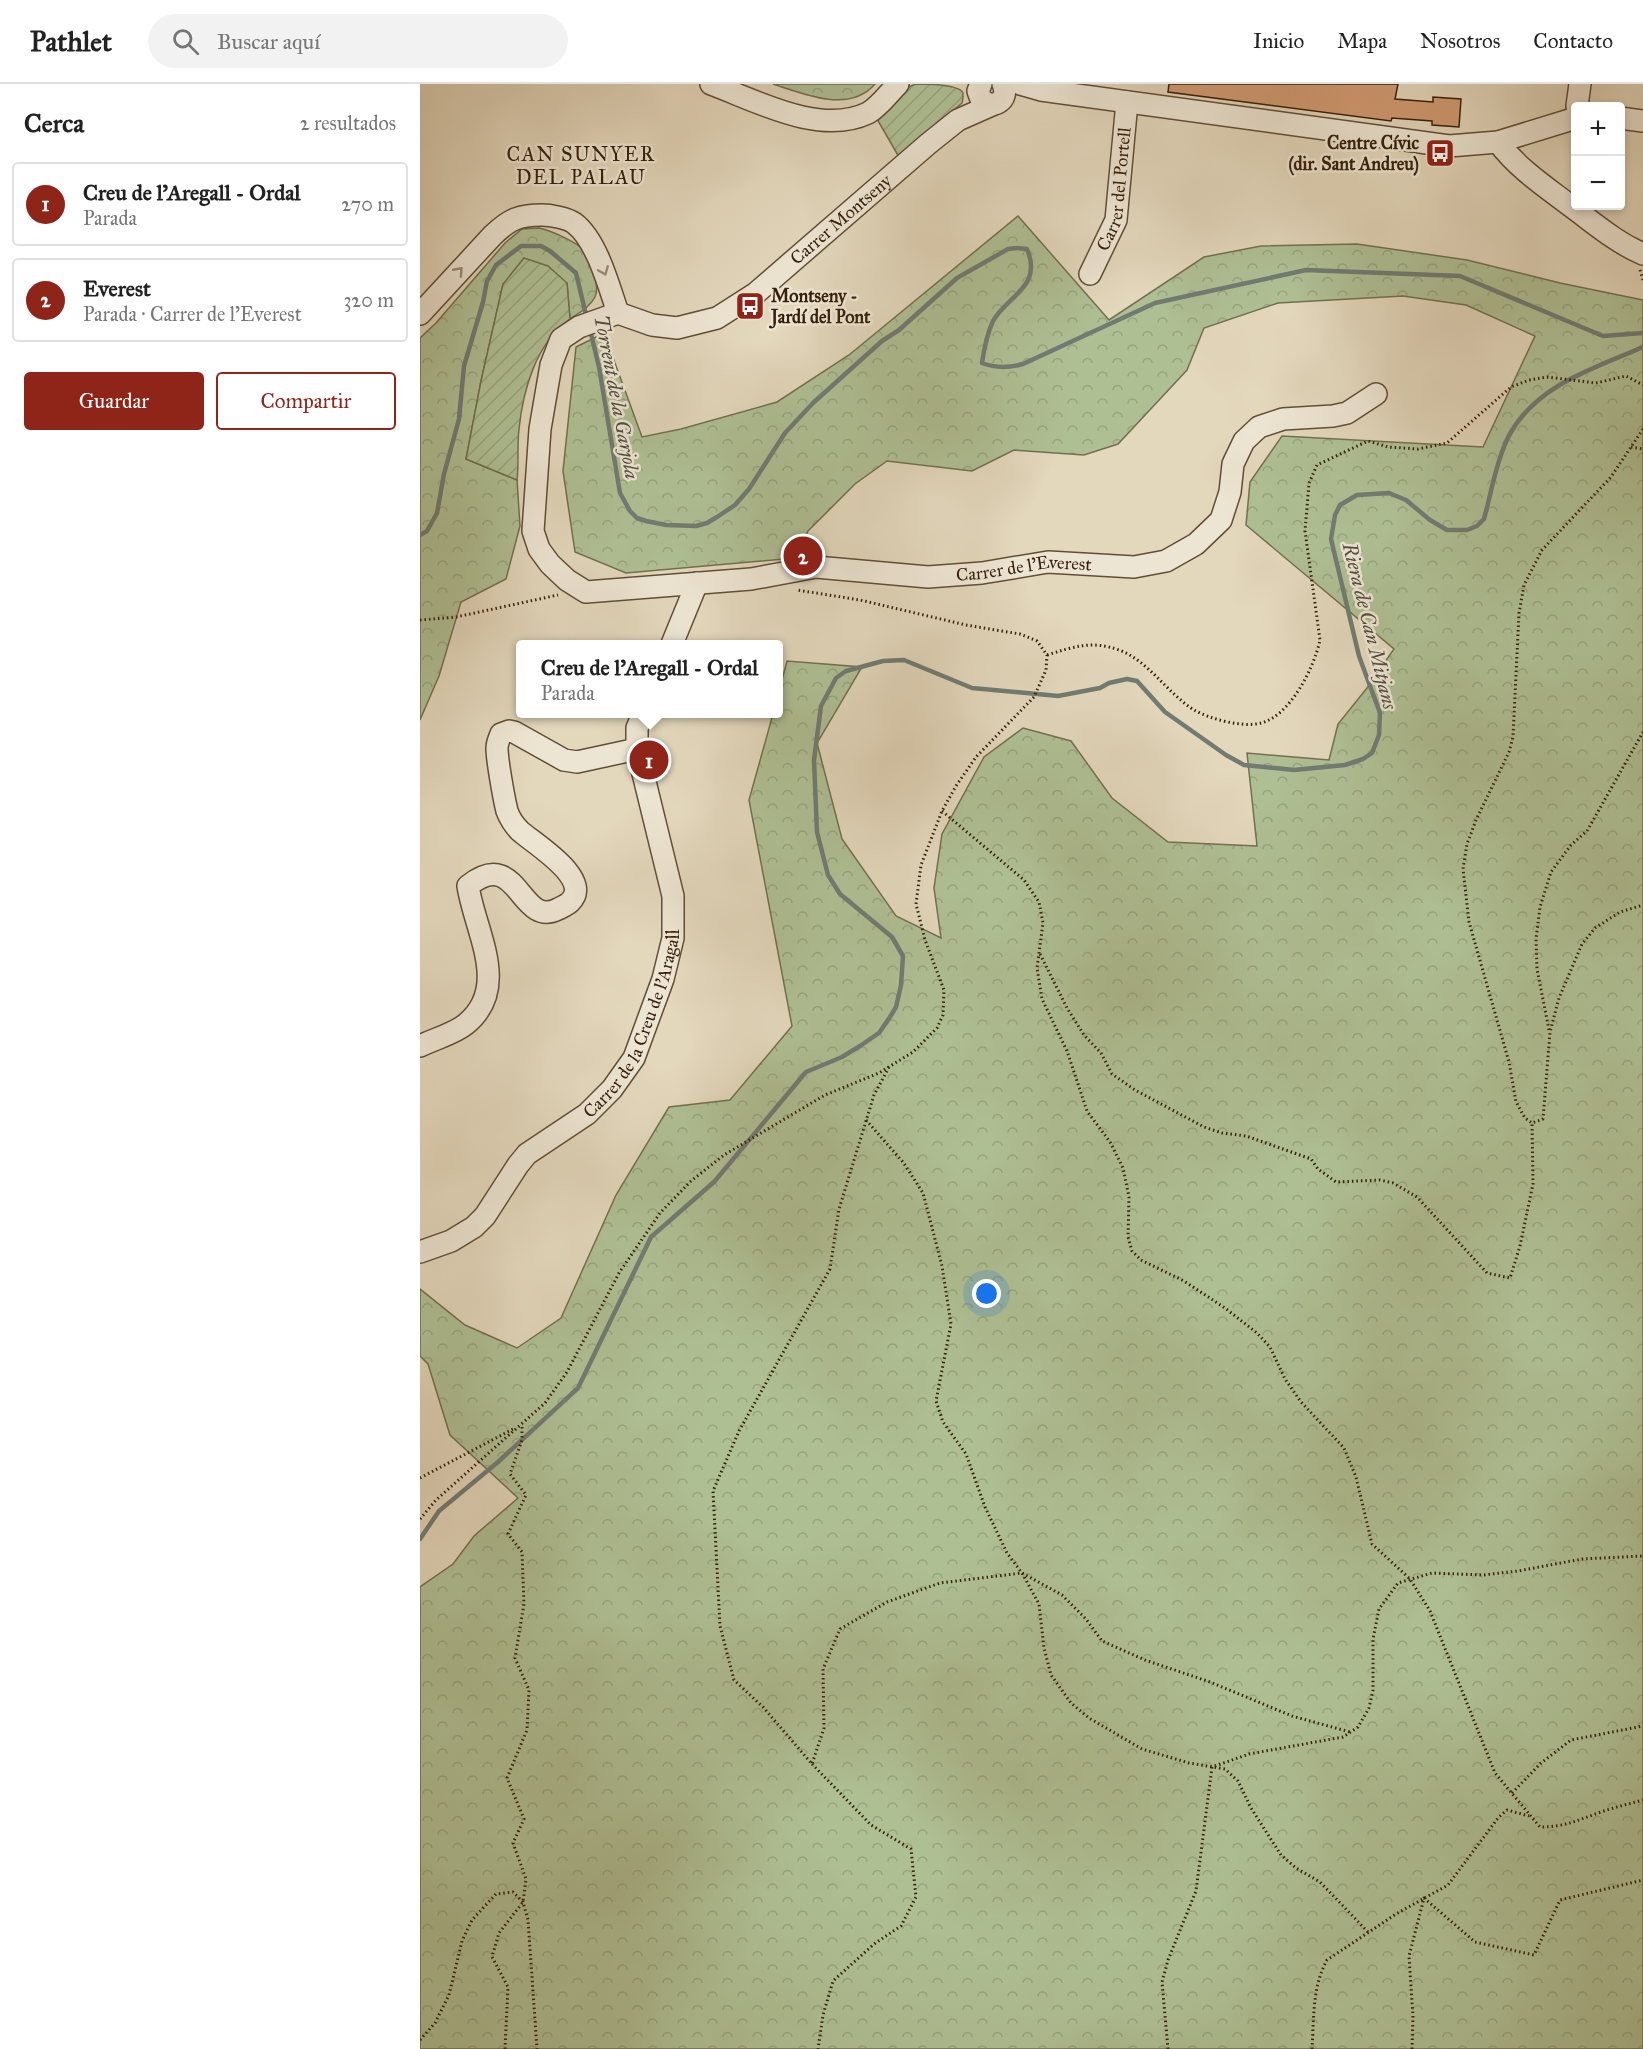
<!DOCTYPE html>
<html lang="es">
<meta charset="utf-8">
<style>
body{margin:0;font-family:"IM FELL Great Primer",serif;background:#f2f2f2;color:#222}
.controls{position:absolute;right:18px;top:18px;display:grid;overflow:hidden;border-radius:6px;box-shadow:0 3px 9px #0003}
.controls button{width:54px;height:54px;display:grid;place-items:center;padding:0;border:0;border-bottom:2px solid #e0e0e0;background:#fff;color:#222;font:30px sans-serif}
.you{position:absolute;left:567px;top:1210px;width:21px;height:21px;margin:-15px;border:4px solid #fff;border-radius:50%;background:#1a73e8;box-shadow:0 0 0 9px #1a73e833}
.badge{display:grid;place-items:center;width:39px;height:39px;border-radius:50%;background:#8f2418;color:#fff;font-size:20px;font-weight:700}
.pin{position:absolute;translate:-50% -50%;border:3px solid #fff;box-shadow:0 2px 6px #0006}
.popup{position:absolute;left:96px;top:556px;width:267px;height:78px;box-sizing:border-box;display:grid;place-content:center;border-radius:6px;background:#fff;filter:drop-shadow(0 2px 4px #0005);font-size:20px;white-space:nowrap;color:#767676}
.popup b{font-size:22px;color:#222}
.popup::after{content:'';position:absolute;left:50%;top:100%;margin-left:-12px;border:12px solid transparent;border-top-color:#fff}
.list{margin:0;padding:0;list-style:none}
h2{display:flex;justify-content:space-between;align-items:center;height:78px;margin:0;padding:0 24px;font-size:26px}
h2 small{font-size:20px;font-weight:400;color:#767676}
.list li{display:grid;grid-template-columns:39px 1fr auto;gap:18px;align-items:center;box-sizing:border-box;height:84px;margin:0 12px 12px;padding:0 12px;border:2px solid #e0e0e0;border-radius:6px}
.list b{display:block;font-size:22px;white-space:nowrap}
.list p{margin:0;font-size:20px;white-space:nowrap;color:#767676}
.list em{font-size:20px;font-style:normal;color:#767676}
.actions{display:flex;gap:12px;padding:18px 24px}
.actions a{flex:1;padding:14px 0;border:2px solid #8f2418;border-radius:6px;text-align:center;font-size:21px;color:#8f2418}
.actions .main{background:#8f2418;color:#fff}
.icon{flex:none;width:33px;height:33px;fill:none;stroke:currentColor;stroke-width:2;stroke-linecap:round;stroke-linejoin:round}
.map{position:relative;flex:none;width:1223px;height:1965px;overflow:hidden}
header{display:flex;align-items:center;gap:36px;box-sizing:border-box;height:84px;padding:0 30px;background:#fff;border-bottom:2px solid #e0e0e0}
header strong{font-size:28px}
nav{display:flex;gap:33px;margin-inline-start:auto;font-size:21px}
.search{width:420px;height:54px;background:#f2f2f2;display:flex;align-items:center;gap:15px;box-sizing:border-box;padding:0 21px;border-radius:33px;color:#767676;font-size:22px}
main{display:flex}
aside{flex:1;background:#fff}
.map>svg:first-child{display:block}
.forest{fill:url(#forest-crowns);stroke:#727050;stroke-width:1.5}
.garden{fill:url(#garden-furrows);stroke:#727050;stroke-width:1.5}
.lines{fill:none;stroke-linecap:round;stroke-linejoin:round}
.stream{stroke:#717b74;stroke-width:4.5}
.building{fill:#d19a72;stroke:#36200c;stroke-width:1.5}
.minor-casing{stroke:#614e38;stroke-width:24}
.path{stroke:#36200c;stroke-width:3;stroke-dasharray:1.5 3;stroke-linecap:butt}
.minor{stroke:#ede5d3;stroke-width:21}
.oneway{stroke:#9b8c79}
.labels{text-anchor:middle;stroke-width:5;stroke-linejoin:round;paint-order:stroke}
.poi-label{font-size:18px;font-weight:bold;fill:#36200c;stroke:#ede5d3;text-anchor:end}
.street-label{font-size:18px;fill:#36200c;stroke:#ede5d3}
.neighbourhood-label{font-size:20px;letter-spacing:1.5px;fill:#36200c;stroke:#ede5d3}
.water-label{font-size:20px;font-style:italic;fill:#534d40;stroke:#ede5d3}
</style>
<header>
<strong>Pathlet</strong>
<div class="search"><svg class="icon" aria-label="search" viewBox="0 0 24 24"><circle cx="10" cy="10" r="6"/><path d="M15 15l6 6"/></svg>Buscar aquí</div>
<nav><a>Inicio</a><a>Mapa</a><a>Nosotros</a><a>Contacto</a></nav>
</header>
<main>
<aside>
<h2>Cerca<small>2 resultados</small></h2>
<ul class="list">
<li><span class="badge">1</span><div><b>Creu de l'Aregall - Ordal</b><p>Parada</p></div><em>270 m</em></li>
<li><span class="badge">2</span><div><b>Everest</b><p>Parada · Carrer de l'Everest</p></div><em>320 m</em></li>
</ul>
<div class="actions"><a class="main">Guardar</a><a>Compartir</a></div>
</aside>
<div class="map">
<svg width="1223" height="1965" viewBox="0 0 1223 1965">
<defs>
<pattern id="forest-crowns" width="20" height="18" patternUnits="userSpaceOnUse" patternTransform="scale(1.5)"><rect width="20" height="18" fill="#afbf94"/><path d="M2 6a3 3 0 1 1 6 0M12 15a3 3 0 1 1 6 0" fill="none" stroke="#97a47e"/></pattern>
<pattern id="garden-furrows" width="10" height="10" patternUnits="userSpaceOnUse" patternTransform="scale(1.5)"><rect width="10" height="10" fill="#afbf94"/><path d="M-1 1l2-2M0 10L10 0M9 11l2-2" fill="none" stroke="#97a47e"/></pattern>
</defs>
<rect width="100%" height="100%" fill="#e3d7bc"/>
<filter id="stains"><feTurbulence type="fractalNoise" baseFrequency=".00333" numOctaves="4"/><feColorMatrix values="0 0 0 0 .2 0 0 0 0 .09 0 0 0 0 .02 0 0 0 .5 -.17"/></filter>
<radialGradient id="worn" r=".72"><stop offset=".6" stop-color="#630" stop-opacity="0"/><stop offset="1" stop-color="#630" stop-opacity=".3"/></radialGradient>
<g class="forest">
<path d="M353 0H455C429 30 385 10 353 0Z"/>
<polygon points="598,132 689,236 784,173 841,162 937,160 1047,176 1140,199 1223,216 1223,1965 0,1965 0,1503 33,1480 54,1452 98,1414 30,1351 8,1280 0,1272 0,1205 45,1241 97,1264 141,1234 196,1111 249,1023 310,1016 372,942 329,716 353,630 358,630 358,611 367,577 442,583 397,659 422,755 476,832 521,854 514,804 522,750 564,673 603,644 651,657 692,714 748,758 837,762 827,669 909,676 918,640 947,604 974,565 826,441 830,398 862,352 1063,363 1115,252 1046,221 983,212 858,219 784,244 767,286 698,360 664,371 594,366 552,387 467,377 435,400 388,447 376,474 206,489 155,468 143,387 156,263 184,249 222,353 261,345 357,318 429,271"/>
<path d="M119 144C130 146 159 159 166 168 172 176 180 203 175 213 170 223 159 229 150 235L147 199 83 200 61 297 46 375 97 396 100 442 86 495 41 518 19 592 0 636V254L16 239 85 159 102 145Z"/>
</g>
<g class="garden">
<path d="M495 0C506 0 539 0 543 9 543 10 543 18 542 19L479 73 457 35 485 5Z"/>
<path d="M104 174 128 182 147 199 150 235C116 259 103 306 99 345 97 362 99 379 97 396L46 375 61 297 83 200Z"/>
</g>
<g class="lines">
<g class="stream">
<path d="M170 246 179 283 200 409 210 427 217 434 226 437 246 441 276 442 287 439 297 433 315 421 329 405 365 349 393 319 462 257 479 246 537 194 588 165 597 164 607 165C623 203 588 211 573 237 567 250 564 265 562 279 575 284 589 284 603 280L735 219 886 186 1040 192 1183 252 1223 249"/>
<polyline points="0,451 7,447 17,429 24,390 39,335 44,282 63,218 67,197 76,181 101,162 121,162 130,167 156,189 167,235"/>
<path d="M0 1455 19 1427 78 1378 158 1304 231 1153 294 1098 386 988 422 973 440 962 459 949 470 933 476 923 481 901 483 872 472 853 420 810 408 791 397 748 394 676 401 622 416 594 426 587 463 577 484 576 552 604 638 612 680 604 689 599 707 595 717 597 745 628 806 671 824 681 874 686 925 681 943 675 952 669 959 651 960 629 939 572 911 455 915 431 920 421 937 411 969 409 986 416 1010 436 1027 446H1047L1057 442 1064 435C1071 409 1078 370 1091 348 1119 300 1175 284 1223 263"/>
</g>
</g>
<polygon class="building" points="749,0 978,0 975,15 1013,18 1013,13 1041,15 1039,43 1012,41 1012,37 972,34 971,37 748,8"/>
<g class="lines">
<g class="minor-casing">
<g id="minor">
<path d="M291 0C337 17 400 52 448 29 459 23 469 9 478 0"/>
<path d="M561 0 558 7 561 15C573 27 590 16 583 0"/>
<polyline points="600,0 621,6 1029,62 1078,58 1156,34"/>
<polyline points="1157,22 1160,0"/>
<polyline points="1200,34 1223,37"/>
<path d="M1078 58C1098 85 1126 103 1152 123 1175 140 1197 159 1223 170"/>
<path id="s1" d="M670 190 696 136 707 18"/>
<path id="s2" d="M198 229 159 243 141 255 131 281 120 345 113 447 119 465 130 480 147 496 166 508 331 495 396 483 508 493 562 489 628 478 714 483 746 477 776 460 801 436 810 408 813 380 824 357 839 343 863 335 913 332 927 329 956 310"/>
<path id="s3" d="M198 229 232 241 257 244 297 234 336 209 508 60 538 36 572 21"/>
<path d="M0 230 73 151C90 135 99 131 122 131 130 131 147 134 154 139 177 156 189 203 198 229"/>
<polyline points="252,560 277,499"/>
<path d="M0 962C14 955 34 950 46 940 91 903 55 848 48 802 99 761 99 845 138 825 142 823 147 821 150 818 174 795 113 759 100 747 95 742 89 733 87 727 84 715 77 676 77 664 77 659 79 655 81 650L89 647 94 648 144 676 157 678 217 665"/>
<path id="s4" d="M0 1168 31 1157 54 1143 65 1132 98 1081 107 1070 167 1030 192 1005 214 974 243 895 253 854V812L217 665V644L223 630"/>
</g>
</g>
<g class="path">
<polyline points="1220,186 1223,196"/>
<polyline points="1223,345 1191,393 1122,466 1104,501 1099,529 1093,653 1089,668 1056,736 1047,760 1043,785 1049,838 1089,978 1096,1018 1105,1034 1112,1039 1123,1035 1130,948 1139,914 1162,860 1175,844 1200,828 1223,821"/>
<polyline points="1211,363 1223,365"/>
<polyline points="0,536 36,533 138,511"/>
<path d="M627 571C653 563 672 556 699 566 729 577 747 609 774 626 790 635 823 644 841 639 870 632 894 584 900 556L885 447 889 399 897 381 948 357 968 363 998 365 1027 359 1091 303 1109 296 1127 293 1176 299 1206 292 1223 301"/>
<path d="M522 727 604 796 619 818 623 839 617 884 622 915 647 967 667 1027 690 1058 703 1084 709 1113 708 1153 712 1167 721 1176 764 1197 805 1224 837 1249 850 1263 865 1295 881 1318 924 1364 936 1393 952 1460 990 1495 1010 1527 1075 1689 1120 1743C1145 1743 1158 1736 1181 1728 1195 1723 1209 1720 1223 1716"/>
<polyline points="620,870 647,924 664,951 681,969 692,990 715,1006 784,1043 802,1049 826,1052 891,1075 898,1085 916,1098 960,1096 973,1099 997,1113 1067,1189 1090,1194 1100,1162 1113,1100 1112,1039"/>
<polyline points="1129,946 1117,885 1116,855 1120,823 1131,788 1151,761 1167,747 1223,648"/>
<polyline points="469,983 454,1011 419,1125 410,1185 319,1347 293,1407 300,1542 314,1596 343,1623 392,1680 404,1644 403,1585 420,1545 467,1518 520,1499 602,1489 642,1511 666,1535 682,1557 725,1576 790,1598 872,1632 930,1648"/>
<polyline points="446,1036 483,1078 503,1109 522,1182 531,1240 516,1317 523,1338 546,1370 565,1423 587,1469 602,1489 619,1520 624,1564 631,1591 651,1619 669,1634 722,1665 769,1679 805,1685 818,1697 831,1724 861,1771 876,1784 900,1798 948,1848"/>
<polyline points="0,1394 95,1344"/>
<polyline points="0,1435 16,1416 125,1319 147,1288 199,1189 240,1129 271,1097 304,1071 405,1011 459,989 493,968 517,944 523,931 524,906 505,856 496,820 501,781 522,727 536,702 556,673 614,613 626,586 627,571 617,557 600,550 546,541 440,516 377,506"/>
<polyline points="392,1680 451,1741 491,1765 496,1813 481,1842 454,1860 413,1897 403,1931 398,1965"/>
<polyline points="1092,1709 1121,1679 1151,1656 1223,1642"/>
<polyline points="0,1956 15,1939 29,1911 42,1857 52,1836 76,1810 93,1808 103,1818 108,1836 117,1965"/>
<polyline points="85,1965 88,1903 72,1873 79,1849 103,1818 106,1795 93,1759 104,1735 87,1694 107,1646 109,1606 95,1574 104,1520 102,1468 88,1450 106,1411 90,1390 102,1356 102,1340"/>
<polyline points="748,1965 742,1898 748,1876 776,1807 792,1683 829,1670 923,1653 938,1643 949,1624 953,1606 953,1555 959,1525 978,1499 1012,1489 1063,1491 1098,1487 1162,1475 1223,1472"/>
<path d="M892 1965C894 1935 892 1903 907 1876L976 1830 1028 1801 1078 1734 1087 1726 1109 1732"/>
<polyline points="992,1965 993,1933 989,1872 1004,1814 1055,1858 1114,1871 1140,1816 1223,1796"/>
</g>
<use href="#minor" class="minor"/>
</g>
<defs><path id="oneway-chevron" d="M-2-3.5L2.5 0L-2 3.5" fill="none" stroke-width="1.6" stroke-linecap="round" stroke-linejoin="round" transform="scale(1.5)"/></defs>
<g class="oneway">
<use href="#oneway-chevron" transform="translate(39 187) rotate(-48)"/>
<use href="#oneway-chevron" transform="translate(184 187) rotate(68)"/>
</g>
<defs>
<g id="bus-square" transform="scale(1.5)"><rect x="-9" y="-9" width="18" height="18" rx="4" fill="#8f2418" stroke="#ede5d3"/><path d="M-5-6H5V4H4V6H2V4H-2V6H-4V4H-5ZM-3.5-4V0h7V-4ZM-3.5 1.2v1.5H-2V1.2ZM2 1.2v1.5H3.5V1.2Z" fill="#fff"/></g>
</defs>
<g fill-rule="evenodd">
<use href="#bus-square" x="1020" y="69"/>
<use href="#bus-square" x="330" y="222"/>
</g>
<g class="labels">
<g class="poi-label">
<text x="999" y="65">Centre Cívic<tspan x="999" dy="21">(dir. Sant Andreu)</tspan></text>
<text x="351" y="218" text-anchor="start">Montseny -<tspan x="351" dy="21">Jardí del Pont</tspan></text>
</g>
<g class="street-label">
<text dy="6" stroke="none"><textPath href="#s1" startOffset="90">Carrer del Portell</textPath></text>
<text dy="6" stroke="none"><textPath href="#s3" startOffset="261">Carrer Montseny</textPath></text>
<text dy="6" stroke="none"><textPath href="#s2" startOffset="782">Carrer de l'Everest</textPath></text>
<text dy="6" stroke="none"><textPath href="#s4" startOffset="326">Carrer de la Creu de l'Aragall</textPath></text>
</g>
<g class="neighbourhood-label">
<text x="161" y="77">CAN SUNYER<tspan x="161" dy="23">DEL PALAU</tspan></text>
</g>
<g class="water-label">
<text transform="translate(197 313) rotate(79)" y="7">Torrent de la Garjola</text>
<text transform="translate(950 542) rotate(76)" y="7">Riera de Can Mitjans</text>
</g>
</g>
<rect width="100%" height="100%" filter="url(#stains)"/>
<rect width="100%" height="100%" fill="url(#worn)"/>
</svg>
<div class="controls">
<button>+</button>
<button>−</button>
</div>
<div class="you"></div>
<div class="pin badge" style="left:229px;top:676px">1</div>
<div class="popup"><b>Creu de l'Aregall - Ordal</b>Parada</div>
<div class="pin badge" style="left:383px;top:472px">2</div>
</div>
</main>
